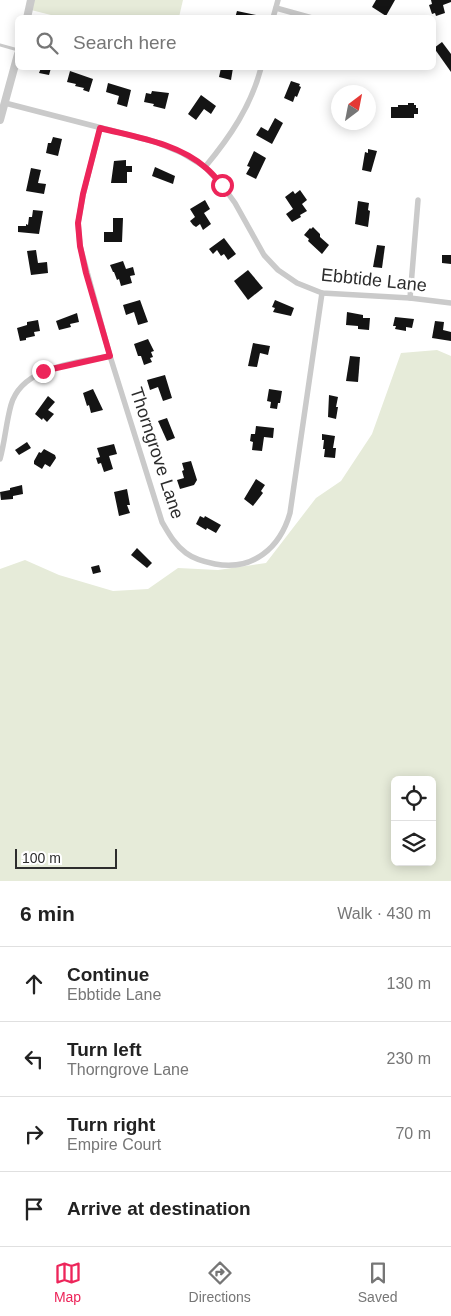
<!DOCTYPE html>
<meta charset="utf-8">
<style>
body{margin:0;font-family:Helvetica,sans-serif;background:#f6f6f6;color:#222}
.controls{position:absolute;right:15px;bottom:15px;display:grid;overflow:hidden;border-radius:8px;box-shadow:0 2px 12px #0003}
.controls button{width:45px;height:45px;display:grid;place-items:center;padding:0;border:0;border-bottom:1px solid #e0e0e0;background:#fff;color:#222;font:25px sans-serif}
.compass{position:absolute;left:331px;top:85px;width:45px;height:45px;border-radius:50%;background:#fff;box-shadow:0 2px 12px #0003;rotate:32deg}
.scale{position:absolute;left:15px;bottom:12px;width:102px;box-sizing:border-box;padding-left:5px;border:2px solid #2d2d2d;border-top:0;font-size:14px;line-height:18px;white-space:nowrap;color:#2d2d2d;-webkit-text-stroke:4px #fff;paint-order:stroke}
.stop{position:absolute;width:15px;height:15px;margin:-11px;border:4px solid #ed255a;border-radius:50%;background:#fff}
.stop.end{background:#ed255a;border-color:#fff;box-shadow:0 1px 5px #0008}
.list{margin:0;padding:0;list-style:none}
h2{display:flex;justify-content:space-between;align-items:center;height:65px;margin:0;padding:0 20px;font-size:21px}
h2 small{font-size:16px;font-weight:400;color:#767676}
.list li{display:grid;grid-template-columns:32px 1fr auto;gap:15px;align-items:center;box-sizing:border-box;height:75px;padding:0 20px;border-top:1px solid #e0e0e0}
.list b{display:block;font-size:19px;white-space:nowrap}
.list p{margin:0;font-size:16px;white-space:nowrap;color:#767676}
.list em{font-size:16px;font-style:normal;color:#767676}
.icon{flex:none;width:28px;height:28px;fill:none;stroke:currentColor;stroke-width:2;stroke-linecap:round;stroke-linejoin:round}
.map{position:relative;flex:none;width:451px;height:881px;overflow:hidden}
.search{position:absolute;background:#fff;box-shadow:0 2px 12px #0003;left:15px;right:15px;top:15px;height:55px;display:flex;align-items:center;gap:12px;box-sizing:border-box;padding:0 18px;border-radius:8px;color:#767676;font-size:19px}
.sheet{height:365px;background:#fff}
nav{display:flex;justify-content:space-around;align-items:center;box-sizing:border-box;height:70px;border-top:1px solid #e0e0e0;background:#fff;font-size:14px;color:#767676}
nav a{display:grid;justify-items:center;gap:2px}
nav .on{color:#ed255a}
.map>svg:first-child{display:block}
.green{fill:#e6ebd9;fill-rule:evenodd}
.building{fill:#141414}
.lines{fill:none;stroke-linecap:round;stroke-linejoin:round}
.service{stroke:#cacaca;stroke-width:3}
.minor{stroke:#cacaca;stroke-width:5.5}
.tertiary{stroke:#cacaca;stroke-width:8}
.route{stroke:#ed255a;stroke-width:6}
.labels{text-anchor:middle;stroke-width:5;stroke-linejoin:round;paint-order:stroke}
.street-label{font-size:18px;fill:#2d2d2d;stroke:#fff}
</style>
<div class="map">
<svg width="451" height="881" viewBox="0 0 451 881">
<rect width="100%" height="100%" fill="#fff"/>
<g class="green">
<polygon points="33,0 183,0 179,17 59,17 31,10"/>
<path d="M437 350 451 356V881H0V569L25 560 59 575 113 591 148 589 178 568 218 570 266 563 316 498 341 481 372 434 401 353ZM395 780H432V862H395Z"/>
</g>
<g class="building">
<polygon points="376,0 395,0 386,16 372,7"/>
<polygon points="431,0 451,0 451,2 443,5 445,13 436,16 435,13 432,14 429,5 432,4"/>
<polygon points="237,11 256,15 255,18 235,18"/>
<polygon points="442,42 451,54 451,72 434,48"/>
<polygon points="41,68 51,68 49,75 39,73"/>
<polygon points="221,68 233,68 231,80 219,77"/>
<polygon points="70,71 93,79 89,92 83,90 84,88 75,86 76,84 67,82"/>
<polygon points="291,81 300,84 299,86 301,87 297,97 295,96 293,102 284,98"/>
<polygon points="108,83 131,90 127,107 117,104 119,96 106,92"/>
<polygon points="152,91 169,93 165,109 153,106 154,104 144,102 146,93 151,94"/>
<polygon points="201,95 216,106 211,114 204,109 196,120 188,114"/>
<polygon points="408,103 414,103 414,105 416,105 416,108 418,108 418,114 414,114 414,118 391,118 391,107 398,107 398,105 408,105"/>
<polygon points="275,118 283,123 272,144 256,135 261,127 268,131"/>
<polygon points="53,137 62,139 58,156 46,153 48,143 51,143"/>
<polygon points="368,149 377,151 371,172 362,170 365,152 368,153"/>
<polygon points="254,151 266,158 256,179 246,174 250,167 247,166"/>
<polygon points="126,160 126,166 132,166 132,172 127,172 127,183 111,183 114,161"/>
<polygon points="155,167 175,176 173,184 152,176"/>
<polygon points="31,168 41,170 38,183 46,184 44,194 26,191"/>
<polygon points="300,190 307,200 302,204 307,211 300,215 301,217 292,222 286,214 293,209 285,197 293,191 295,194"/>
<polygon points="205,200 210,209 204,213 211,224 203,230 200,224 196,227 193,225 190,221 195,217 190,209"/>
<polygon points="358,201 369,203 368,210 370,211 368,227 355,224"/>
<polygon points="33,210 43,211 39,234 18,232 18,226 26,226 26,224 28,225 29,217 32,217"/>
<polygon points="113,218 123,218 122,242 104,242 104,232 113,232"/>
<polygon points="313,227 320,234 320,237 329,245 322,254 308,241 309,239 304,235 310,228 311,229"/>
<polygon points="224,238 236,254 228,260 224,254 221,256 217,250 213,254 209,249"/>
<polygon points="377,245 385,246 382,268 373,267"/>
<polygon points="36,250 38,263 47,262 48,273 31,275 27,251"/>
<polygon points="442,255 451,255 451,264 442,263"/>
<polygon points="123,261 126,269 133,267 135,275 130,276 132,283 121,286 119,279 117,280 114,272 113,272 110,265"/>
<polygon points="248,270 263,288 248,300 234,281"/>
<polygon points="140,300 148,322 138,325 134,312 126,315 123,305"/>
<polygon points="275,300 294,308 291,316 273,312 275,308 272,307"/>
<polygon points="347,312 363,315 363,318 370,318 369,330 358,329 358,326 346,325"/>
<polygon points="77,313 79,322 70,324 71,327 59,330 56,321"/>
<polygon points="395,317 414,319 412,328 406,327 406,331 395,329 396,326 393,326"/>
<polygon points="38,320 40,331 34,332 35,336 26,338 26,340 20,341 17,328 27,325 27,322"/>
<polygon points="435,321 444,322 443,330 451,332 451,341 432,338"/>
<polygon points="148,339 154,351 151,352 153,357 150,358 152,362 144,365 141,356 138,356 134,344"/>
<polygon points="253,343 270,346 268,355 260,353 257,367 248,366"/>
<polygon points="350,356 360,357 358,382 346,381"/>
<polygon points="165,375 172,398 163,401 158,387 150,390 147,380"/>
<polygon points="93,389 103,410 91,413 89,405 87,406 83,393"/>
<polygon points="269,389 282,391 280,403 278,403 277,409 270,408 271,402 267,401"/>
<polygon points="329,395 338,397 336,407 338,407 336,419 328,417"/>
<polygon points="48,396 55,402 48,410 54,414 47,422 43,418 42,420 35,414"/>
<polygon points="167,418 175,438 167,441 158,421"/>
<polygon points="256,426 274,428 273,438 264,437 262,451 252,450 253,442 250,441 251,434 255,434"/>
<polygon points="322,434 335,436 333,448 336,448 335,458 324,457 325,449 323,449 324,440 322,440"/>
<polygon points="27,442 31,448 19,455 15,450"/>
<polygon points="114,444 117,454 109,456 113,469 104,472 101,463 98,464 96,458 100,457 97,448"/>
<polygon points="44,449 55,455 56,458 50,467 45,464 42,469 34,464 34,461 39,452 41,453"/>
<polygon points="191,461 197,480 194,485 180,489 177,480 184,478 182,471 184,470 182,463"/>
<polygon points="256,479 265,485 261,491 263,493 253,506 244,499"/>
<polygon points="22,485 23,494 13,496 13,499 1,500 0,492 10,490 10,488"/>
<polygon points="127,489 130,505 127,505 130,513 119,516 114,492"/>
<polygon points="200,516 204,518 205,516 221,525 216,533 207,528 206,530 196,524"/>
<polygon points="137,548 152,563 147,568 131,555"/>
<polygon points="99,565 101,572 93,574 91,567"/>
</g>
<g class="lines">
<polyline class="service" points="0,45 18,50"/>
<g class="minor">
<polyline points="276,8 312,18"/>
<polyline points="273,18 278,0"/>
<polyline points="5,103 156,142 182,153 205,167 222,185 235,203 264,255 278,270 297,283 322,293 410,298 451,303"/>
<path d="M100 128 83 195 78 223 80 246 110 356 162 522C169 534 175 545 186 553 194 559 205 562 215 564 253 571 280 548 290 513L322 293"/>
<path d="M205 167C230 137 251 106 261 68"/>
<polyline points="410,298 418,200"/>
<path d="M0 459C5 441 6 423 11 405 22 366 77 363 110 356"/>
</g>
<g class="tertiary">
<polyline points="27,18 31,0"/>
<polyline points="0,120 18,54"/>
</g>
</g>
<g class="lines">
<path class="route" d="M43 371 110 356 86 273 80 246 78 223 83 194 100 128C135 137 178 143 206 168 212 173 217 179 222 185"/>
</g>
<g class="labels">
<g class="street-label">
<text transform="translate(374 280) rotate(6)" y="6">Ebbtide Lane</text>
<text transform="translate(157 453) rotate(72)" y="6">Thorngrove Lane</text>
</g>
</g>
</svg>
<div class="controls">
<button><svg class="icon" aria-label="locate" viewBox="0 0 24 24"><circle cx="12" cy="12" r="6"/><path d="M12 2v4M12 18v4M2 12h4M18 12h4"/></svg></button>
<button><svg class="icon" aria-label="layers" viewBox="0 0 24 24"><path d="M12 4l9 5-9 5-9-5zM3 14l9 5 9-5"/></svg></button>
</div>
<svg class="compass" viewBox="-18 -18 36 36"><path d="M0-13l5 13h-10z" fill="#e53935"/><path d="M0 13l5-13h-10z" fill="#767676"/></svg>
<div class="scale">100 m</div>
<div class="stop" style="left:222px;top:185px"></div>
<div class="stop end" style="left:43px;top:371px"></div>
<div class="search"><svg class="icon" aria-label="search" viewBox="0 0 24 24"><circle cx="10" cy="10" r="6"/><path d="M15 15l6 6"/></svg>Search here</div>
</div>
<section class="sheet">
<h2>6 min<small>Walk · 430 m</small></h2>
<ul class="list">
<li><svg class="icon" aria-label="ahead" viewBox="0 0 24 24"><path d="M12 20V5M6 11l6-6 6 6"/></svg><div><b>Continue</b><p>Ebbtide Lane</p></div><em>130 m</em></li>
<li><svg class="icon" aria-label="left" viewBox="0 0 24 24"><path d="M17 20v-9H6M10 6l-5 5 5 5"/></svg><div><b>Turn left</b><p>Thorngrove Lane</p></div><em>230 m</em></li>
<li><svg class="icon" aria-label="right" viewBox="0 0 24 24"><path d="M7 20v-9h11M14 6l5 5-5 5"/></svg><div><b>Turn right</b><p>Empire Court</p></div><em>70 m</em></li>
<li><svg class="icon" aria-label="arrive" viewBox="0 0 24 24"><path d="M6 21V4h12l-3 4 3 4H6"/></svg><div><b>Arrive at destination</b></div></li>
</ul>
</section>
<nav>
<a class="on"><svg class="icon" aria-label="map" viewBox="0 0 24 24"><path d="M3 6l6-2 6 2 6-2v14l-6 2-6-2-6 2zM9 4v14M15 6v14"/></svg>Map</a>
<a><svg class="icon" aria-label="directions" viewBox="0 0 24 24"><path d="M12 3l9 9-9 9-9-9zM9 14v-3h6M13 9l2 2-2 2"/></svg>Directions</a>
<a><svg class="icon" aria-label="saved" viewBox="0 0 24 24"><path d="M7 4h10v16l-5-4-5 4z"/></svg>Saved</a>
</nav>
